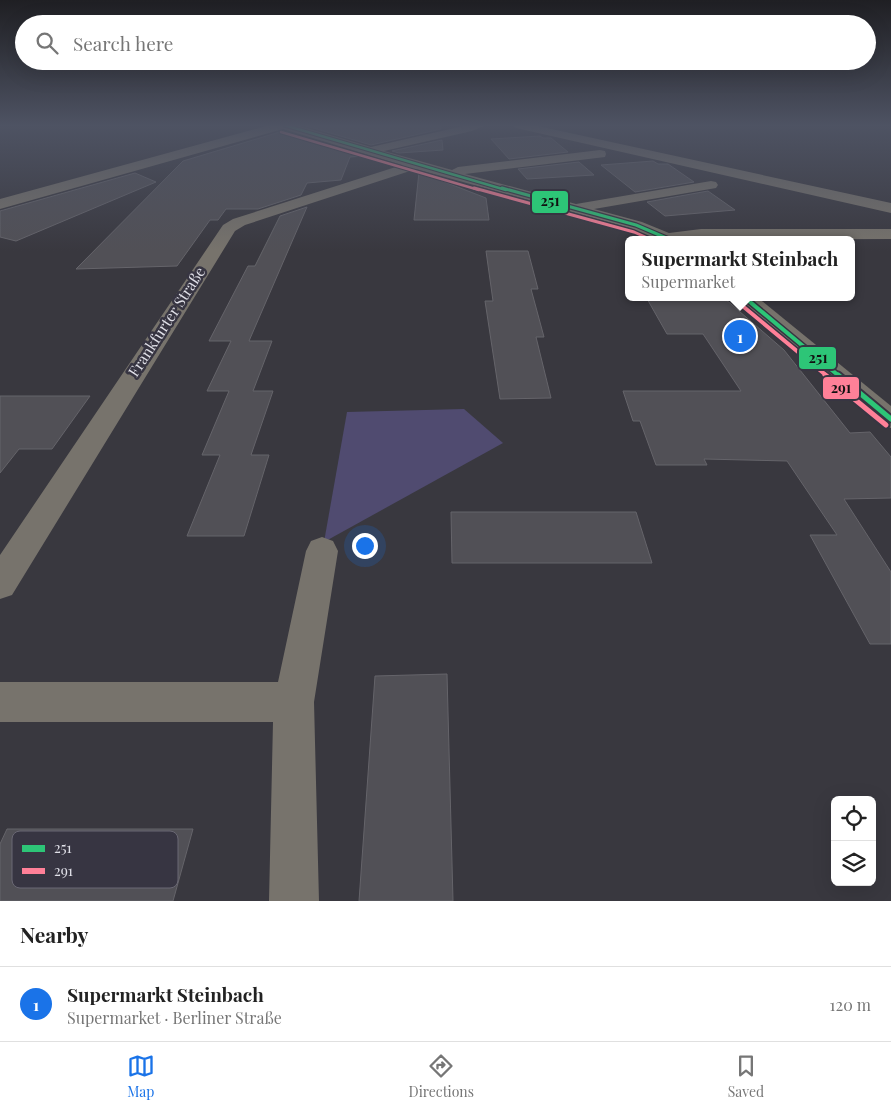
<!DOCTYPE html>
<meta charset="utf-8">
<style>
body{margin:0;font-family:"Playfair Display",serif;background:#f2f2f2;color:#222}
.controls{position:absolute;right:15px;bottom:15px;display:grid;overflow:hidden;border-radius:8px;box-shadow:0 5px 20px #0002}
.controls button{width:45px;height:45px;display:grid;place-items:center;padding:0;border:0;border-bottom:1px solid #e0e0e0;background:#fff;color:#222;font:25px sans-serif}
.you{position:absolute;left:364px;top:545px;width:18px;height:18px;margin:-12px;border:4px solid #fff;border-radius:50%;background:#1a73e8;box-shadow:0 0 0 8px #1a73e833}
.badge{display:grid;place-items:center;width:32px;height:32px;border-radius:50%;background:#1a73e8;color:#fff;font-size:16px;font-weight:700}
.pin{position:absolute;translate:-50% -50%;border:2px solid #fff;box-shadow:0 1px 5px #0006}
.popup{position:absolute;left:625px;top:236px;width:230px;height:65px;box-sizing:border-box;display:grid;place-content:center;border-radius:8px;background:#fff;filter:drop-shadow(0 1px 4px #0005);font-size:16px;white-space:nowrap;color:#767676}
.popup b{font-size:19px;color:#222}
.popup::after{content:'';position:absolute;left:50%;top:100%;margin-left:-10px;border:10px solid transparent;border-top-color:#fff}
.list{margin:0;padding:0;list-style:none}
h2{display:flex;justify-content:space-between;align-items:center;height:65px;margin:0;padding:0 20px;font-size:21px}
h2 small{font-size:16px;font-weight:400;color:#767676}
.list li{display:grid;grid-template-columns:32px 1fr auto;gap:15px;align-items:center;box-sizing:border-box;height:75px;padding:0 20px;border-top:1px solid #e0e0e0}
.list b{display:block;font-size:19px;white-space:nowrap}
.list p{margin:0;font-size:16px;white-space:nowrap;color:#767676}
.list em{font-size:16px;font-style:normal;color:#767676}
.icon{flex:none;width:28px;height:28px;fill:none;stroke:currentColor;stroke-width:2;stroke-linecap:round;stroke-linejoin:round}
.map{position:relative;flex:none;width:891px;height:901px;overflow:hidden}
.search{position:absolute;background:#fff;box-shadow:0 5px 20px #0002;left:15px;right:15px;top:15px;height:55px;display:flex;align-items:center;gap:12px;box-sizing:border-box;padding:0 18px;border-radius:28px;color:#767676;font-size:19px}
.sheet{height:140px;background:#fff}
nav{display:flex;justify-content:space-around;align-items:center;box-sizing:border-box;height:70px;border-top:1px solid #e0e0e0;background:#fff;font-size:14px;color:#767676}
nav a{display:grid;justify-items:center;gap:2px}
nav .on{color:#1a73e8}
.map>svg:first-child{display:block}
.green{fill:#504b70}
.building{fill:#515056;stroke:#65646a}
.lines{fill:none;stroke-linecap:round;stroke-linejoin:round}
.minor{fill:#77736c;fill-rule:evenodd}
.bus-1-far3-casing{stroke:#373542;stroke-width:4.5}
.bus-1-far2-casing{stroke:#373542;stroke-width:5.5}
.bus-1-far1-casing{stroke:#373542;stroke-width:7}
.bus-1-casing{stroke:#373542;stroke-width:9}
.bus-2-far3-casing{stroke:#373542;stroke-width:4.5}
.bus-2-far2-casing{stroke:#373542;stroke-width:5.5}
.bus-2-far1-casing{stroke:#373542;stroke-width:7}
.bus-2-casing{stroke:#373542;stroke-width:9}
.bus-1-far3{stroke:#2dc577;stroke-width:2.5}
.bus-1-far2{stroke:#2dc577;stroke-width:3}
.bus-1-far1{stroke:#2dc577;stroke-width:4}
.bus-1{stroke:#2dc577;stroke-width:5}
.bus-2-far3{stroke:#ff8098;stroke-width:2.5}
.bus-2-far2{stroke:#ff8098;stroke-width:3}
.bus-2-far1{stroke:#ff8098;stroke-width:4}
.bus-2{stroke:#ff8098;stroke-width:5}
.labels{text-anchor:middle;stroke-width:5;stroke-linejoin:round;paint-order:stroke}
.far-street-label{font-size:15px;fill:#e0e0e8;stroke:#373542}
.key{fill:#373542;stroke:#6a6874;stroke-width:1}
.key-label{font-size:14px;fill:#e0e0e8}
.line-badge{stroke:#373542;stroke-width:2}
.pale-badge-label{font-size:14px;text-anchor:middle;font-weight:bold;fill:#111}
</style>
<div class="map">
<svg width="891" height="901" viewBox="0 0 891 901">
<rect width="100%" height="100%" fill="#39383f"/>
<polygon class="green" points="464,409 503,443 324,542 347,412"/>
<g class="building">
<polygon points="303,125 440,125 441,129 371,145"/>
<polygon points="283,131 364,156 350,157 341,180 307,183 301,195 258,209 226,209 218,220 210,220 177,266 76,269 183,161"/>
<polygon points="540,136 543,138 551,138 568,152 509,159 491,139"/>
<polygon points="442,140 443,150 399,153 392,151"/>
<polygon points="653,161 658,164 668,164 694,182 635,192 601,165"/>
<polygon points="579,162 594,175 527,179 518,169"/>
<polygon points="419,172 486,198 489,220 414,220"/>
<polygon points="135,173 156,182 16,241 0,237 0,211"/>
<polygon points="708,191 735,210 665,216 647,202"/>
<polygon points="307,207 249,341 272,341 253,391 273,391 251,455 269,455 244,536 187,536 220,455 202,455 229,391 207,391 231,341 209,341 248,266 255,266 280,216"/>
<polygon points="486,251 528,251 538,289 531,289 544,337 536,337 551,398 500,399 485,301 493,301"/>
<polygon points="646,297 724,298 784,350 850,433 870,432 891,457 891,498 844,499 891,572 891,644 870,644 810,535 837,535 787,461 704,459 707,465 656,465 640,421 633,421 623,391 741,391 703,334 667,334"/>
<polygon points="0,396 90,396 52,449 19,449 0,473"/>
<polygon points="451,512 636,512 652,563 452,563"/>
<polygon points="447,674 453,901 359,901 375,676"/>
<polygon points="7,829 193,829 173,901 0,901 0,844"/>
</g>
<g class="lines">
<g class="minor">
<polygon points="270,125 296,125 371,147 468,125 486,125 472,131 384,151 452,170 458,167 600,150 605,151 606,154 605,157 465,174 576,204 711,181 716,182 718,185 716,188 594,209 642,222 669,233 701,229 891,229 891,239 657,240 630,228 416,169 245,225 235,231 12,595 0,599 0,555 223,225 233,219 402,165 283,129 0,209 0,199"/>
<polygon points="511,125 533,125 891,203 891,213 516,128"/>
<polygon points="734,297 757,297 891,406 891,428 882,425"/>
<polygon points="322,537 333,541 338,551 314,702 319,901 269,901 273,722 0,722 0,682 278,682 306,551 311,541"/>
</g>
<g class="bus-1-far3-casing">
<polyline id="bus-1-far3" points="284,125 506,190"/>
</g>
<g class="bus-1-far2-casing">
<polyline id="bus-1-far2" points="502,188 636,225 671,240"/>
</g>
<g class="bus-1-far1-casing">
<polyline id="bus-1-far1" points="744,297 839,376"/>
</g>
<g class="bus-1-casing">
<polyline id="bus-1" points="838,375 891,419"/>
</g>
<g class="bus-2-far3-casing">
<polyline id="bus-2-far3" points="281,132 479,190"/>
</g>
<g class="bus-2-far2-casing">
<polyline id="bus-2-far2" points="474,188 634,232 652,240"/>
</g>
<g class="bus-2-far1-casing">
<polyline id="bus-2-far1" points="739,303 827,376"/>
</g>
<g class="bus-2-casing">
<polyline id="bus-2" points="825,375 886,425"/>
</g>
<use href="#bus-1-far3" class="bus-1-far3"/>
<use href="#bus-1-far2" class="bus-1-far2"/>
<use href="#bus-1-far1" class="bus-1-far1"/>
<use href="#bus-1" class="bus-1"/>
<use href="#bus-2-far3" class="bus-2-far3"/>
<use href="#bus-2-far2" class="bus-2-far2"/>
<use href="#bus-2-far1" class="bus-2-far1"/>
<use href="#bus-2" class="bus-2"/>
</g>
<linearGradient id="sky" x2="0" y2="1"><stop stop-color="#1f1f23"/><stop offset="0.5" stop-color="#4e5363"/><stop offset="1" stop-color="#4e5363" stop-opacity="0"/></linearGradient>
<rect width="891" height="251" fill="url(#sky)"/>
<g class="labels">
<g class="far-street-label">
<text transform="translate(167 322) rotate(-57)" y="5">Frankfurter Straße</text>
</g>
</g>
<rect x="12" y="831" width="166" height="57" rx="8" class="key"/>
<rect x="22" y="845" width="23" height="7" fill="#2dc577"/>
<rect x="22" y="868" width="23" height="6" fill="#ff8098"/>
<g class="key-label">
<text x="54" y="853">251</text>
<text x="54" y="876">291</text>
</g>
<g class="line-badge">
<rect x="531" y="190" width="38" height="24" rx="5" fill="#2dc577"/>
<rect x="798" y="346" width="39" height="24" rx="5" fill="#2dc577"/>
<rect x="822" y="376" width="38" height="24" rx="5" fill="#ff8098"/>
</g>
<g class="pale-badge-label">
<text x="550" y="206">251</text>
<text x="818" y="363">251</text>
<text x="841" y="393">291</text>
</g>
</svg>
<div class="controls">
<button><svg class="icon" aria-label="locate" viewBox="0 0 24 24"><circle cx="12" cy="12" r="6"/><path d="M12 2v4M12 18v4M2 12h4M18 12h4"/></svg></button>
<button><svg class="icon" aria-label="layers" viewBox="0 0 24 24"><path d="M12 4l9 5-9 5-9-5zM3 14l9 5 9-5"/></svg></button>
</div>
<div class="you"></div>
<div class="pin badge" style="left:740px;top:336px">1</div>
<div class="popup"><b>Supermarkt Steinbach</b>Supermarket</div>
<div class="search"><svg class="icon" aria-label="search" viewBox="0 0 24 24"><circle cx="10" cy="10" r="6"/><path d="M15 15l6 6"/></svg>Search here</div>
</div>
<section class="sheet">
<h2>Nearby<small></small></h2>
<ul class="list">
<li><span class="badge">1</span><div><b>Supermarkt Steinbach</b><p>Supermarket · Berliner Straße</p></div><em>120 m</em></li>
</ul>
</section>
<nav>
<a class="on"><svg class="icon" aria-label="map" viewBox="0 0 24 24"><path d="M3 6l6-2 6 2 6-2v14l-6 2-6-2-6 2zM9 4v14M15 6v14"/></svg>Map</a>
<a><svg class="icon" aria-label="directions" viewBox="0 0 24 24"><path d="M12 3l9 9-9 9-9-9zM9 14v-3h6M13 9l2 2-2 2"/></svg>Directions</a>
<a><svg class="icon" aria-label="saved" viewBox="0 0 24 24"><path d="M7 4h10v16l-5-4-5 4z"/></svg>Saved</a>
</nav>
